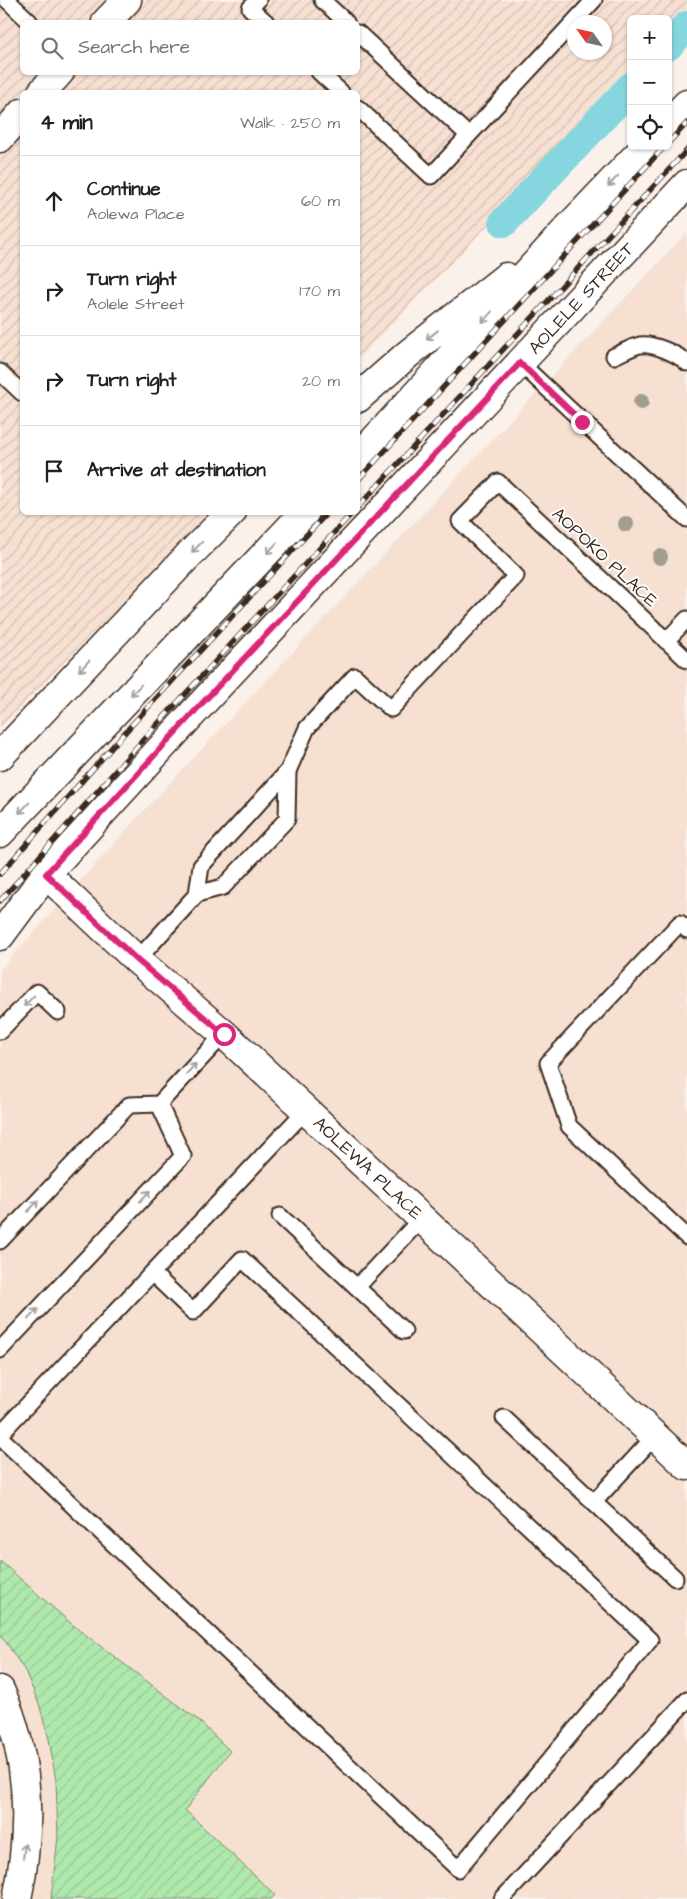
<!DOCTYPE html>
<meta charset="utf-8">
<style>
body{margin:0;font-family:"Architects Daughter",sans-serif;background:#f6f6f6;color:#202124}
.controls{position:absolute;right:15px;top:15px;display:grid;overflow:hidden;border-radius:8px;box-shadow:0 1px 4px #0004}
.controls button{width:45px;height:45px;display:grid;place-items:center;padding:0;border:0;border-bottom:1px solid #e0e0e0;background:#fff;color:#202124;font:25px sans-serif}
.compass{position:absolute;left:567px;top:15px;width:45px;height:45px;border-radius:50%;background:#fff;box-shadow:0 1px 4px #0004;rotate:304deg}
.stop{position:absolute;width:15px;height:15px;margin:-11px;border:4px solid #db2777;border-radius:50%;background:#fff}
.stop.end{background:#db2777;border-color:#fff;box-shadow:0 1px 5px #0008}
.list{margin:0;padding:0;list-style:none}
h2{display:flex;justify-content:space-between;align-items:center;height:65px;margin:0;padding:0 20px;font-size:21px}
h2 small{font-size:16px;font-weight:400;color:#757577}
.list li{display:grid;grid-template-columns:32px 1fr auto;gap:15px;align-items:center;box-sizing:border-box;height:90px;padding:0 20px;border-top:1px solid #e0e0e0}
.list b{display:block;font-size:19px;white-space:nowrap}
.list p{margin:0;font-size:16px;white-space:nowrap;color:#757577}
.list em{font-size:16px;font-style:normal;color:#757577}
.icon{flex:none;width:28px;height:28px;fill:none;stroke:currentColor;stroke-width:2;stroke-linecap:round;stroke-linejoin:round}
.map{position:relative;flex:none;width:687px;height:1899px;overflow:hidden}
.search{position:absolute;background:#fff;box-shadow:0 1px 4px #0004;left:20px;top:20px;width:340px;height:55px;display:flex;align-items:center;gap:12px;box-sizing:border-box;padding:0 18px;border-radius:8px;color:#757577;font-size:19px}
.panel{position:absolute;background:#fff;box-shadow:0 1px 4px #0004;left:20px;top:90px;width:340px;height:425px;border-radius:8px}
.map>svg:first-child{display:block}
.built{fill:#f6e0d2}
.industrial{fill:url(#industrial-furrows);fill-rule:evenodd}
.garden{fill:url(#garden-furrows);stroke:#758966}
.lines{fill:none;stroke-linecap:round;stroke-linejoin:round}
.canal{stroke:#85d6df;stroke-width:30}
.lane-casing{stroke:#3b2a1e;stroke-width:19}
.street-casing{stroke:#3b2a1e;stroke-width:31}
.highway-casing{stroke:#3b2a1e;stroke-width:31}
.lane{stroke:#fff;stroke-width:15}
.street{stroke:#fff;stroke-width:28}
.highway{stroke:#fff;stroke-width:28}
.rail-casing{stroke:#3b2a1e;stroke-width:5.5}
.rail{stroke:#fff;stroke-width:4;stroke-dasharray:11;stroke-linecap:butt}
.tree{fill:#a19e8e}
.oneway{stroke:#a79f9a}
.route{stroke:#db2777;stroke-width:6}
.labels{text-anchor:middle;stroke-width:4;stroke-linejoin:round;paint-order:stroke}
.street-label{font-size:18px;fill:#3b2a1e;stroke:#fff}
</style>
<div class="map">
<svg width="687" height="1899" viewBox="0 0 687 1899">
<defs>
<pattern id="industrial-furrows" width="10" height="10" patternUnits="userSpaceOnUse" patternTransform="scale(1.25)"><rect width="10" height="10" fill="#f6e0d2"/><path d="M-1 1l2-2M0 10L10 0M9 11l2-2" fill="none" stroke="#d4c0b4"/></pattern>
<pattern id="garden-furrows" width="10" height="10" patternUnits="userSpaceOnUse" patternTransform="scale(1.25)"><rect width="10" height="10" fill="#afe8ad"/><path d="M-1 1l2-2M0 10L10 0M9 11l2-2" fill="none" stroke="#97c794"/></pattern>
</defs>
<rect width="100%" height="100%" fill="#fbf1eb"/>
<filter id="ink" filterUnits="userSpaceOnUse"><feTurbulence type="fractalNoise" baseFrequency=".02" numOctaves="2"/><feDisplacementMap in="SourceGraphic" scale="10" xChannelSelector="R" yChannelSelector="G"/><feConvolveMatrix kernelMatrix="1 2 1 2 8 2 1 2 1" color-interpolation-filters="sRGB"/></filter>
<g filter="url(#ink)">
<polygon class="built" points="687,232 687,1899 0,1899 0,970 137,818"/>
<path class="industrial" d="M0 0H687V20L668 39V19H631V78L358 359V92H22V512L209 513 0 728ZM22 22H358V72H22ZM574 22H604V52H574Z"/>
<polygon class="garden" points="0,1561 74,1626 198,1720 230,1751 185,1810 275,1895 271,1899 51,1899 58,1836 56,1781 49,1739 39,1704 25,1671 0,1633"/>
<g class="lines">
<g class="canal">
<polyline points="668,46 687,26"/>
<polyline points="504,222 631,87"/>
</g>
<g class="lane-casing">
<g id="lane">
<polyline points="7,0 30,22"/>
<polyline points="258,0 250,8 266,22"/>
<polyline points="322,0 346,22"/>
<polyline points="358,33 468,135"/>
<polyline points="319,72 341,92"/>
<polyline points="358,108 431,176 594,0"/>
<path d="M614 356C622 353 631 347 640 345 653 343 678 354 687 363"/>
<polyline points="520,363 687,519"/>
<polyline points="0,372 22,393"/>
<polyline points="666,641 687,619"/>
<polyline points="197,894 223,887 287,819 288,771"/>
<polyline points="687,930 680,923 548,1063 569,1126 687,1237"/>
<polyline points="137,960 197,894 201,866 288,771 307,728 355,676 391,709 516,576 460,521 498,482 687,660"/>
<polyline points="0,1031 37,992 58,1012"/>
<polyline points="280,1216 404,1331"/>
<polyline points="0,1241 129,1105 159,1104 224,1034"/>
<polyline points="357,1287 422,1218"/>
<polyline points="0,1350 183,1156 159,1104"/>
<polyline points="504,1418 675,1578"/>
<polyline points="0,1434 306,1110"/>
<polyline points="0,1437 458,1869 650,1640 242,1259 193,1312 152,1273"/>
<polyline points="594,1502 655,1436"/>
<polyline points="502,1899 687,1700"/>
</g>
</g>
<g class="street-casing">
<g id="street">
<polyline points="106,22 127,0"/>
<polyline points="42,92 60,72"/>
<polyline points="0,138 22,113"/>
<polyline points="46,874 137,960 224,1034 687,1466"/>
<polyline points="0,936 46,874 194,712 687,184"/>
<path d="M0 1690C30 1756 32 1829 17 1899"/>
</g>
</g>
<g class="highway-casing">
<g id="highway">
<polyline points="668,123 687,104"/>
<polyline points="358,398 408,354 506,277"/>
<polyline points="358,458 567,229 646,146"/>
<polyline points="0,756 186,558 232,512"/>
<polyline points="0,833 305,512"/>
</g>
</g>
<use href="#lane" class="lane"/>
<use href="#street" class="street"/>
<use href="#highway" class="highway"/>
<g class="rail-casing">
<g id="rail">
<polyline points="668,143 687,123"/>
<polyline points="358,480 665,146"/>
<polyline points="358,507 687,150"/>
<polyline points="0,874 128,729 328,512"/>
<polyline points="0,901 142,741 353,512"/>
</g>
</g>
<use href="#rail" class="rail"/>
</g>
<g class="tree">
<circle cx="641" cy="402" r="8"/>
<circle cx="626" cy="524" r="8"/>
<circle cx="660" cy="557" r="8"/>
</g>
<defs><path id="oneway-shaft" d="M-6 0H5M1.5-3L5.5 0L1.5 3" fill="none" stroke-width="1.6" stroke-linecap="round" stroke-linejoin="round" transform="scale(1.25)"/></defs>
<g class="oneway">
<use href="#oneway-shaft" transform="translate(613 181) rotate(134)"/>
<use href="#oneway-shaft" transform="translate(487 317) rotate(132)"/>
<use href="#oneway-shaft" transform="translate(432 335) rotate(142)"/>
<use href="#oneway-shaft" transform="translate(197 547) rotate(135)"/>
<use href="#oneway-shaft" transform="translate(272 548) rotate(134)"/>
<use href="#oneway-shaft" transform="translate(84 666) rotate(133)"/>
<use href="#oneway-shaft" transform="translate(136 690) rotate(134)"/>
<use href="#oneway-shaft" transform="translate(24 808) rotate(134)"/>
<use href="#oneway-shaft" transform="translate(29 1001) rotate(133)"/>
<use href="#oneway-shaft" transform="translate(191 1069) rotate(-47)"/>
<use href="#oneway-shaft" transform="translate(145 1196) rotate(-47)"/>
<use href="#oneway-shaft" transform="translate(33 1206) rotate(-47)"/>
<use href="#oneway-shaft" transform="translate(33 1314) rotate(-47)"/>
<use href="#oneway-shaft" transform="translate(24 1851) rotate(-83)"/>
</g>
</g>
<g class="lines" filter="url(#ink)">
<polyline class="route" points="224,1034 137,960 46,874 194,712 520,363 582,422"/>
</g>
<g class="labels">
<g class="street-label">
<text transform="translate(581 298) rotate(-47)" y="6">AOLELE STREET</text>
<text transform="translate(605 557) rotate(43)" y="6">AOPOKO PLACE</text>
<text transform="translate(368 1168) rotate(43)" y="6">AOLEWA PLACE</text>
</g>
</g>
</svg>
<div class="controls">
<button>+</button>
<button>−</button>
<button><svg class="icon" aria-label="locate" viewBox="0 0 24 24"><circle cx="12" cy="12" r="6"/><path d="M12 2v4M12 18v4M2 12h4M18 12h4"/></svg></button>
</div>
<svg class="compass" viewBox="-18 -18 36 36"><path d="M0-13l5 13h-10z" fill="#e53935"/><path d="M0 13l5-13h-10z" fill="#757577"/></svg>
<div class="stop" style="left:224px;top:1034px"></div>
<div class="stop end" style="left:582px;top:422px"></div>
<div class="search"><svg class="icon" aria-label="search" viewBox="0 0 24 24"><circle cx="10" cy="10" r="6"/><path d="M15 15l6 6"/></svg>Search here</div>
<section class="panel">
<h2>4 min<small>Walk · 250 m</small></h2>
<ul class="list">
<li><svg class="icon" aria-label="ahead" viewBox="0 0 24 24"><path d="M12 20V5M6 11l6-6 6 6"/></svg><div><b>Continue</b><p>Aolewa Place</p></div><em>60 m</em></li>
<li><svg class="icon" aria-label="right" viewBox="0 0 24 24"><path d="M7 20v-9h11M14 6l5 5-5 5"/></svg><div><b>Turn right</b><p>Aolele Street</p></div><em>170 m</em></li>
<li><svg class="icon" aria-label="right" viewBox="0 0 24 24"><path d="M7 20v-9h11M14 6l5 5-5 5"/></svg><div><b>Turn right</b></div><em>20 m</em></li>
<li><svg class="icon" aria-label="arrive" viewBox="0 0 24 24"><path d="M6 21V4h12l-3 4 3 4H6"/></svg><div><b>Arrive at destination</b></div></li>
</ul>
</section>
</div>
